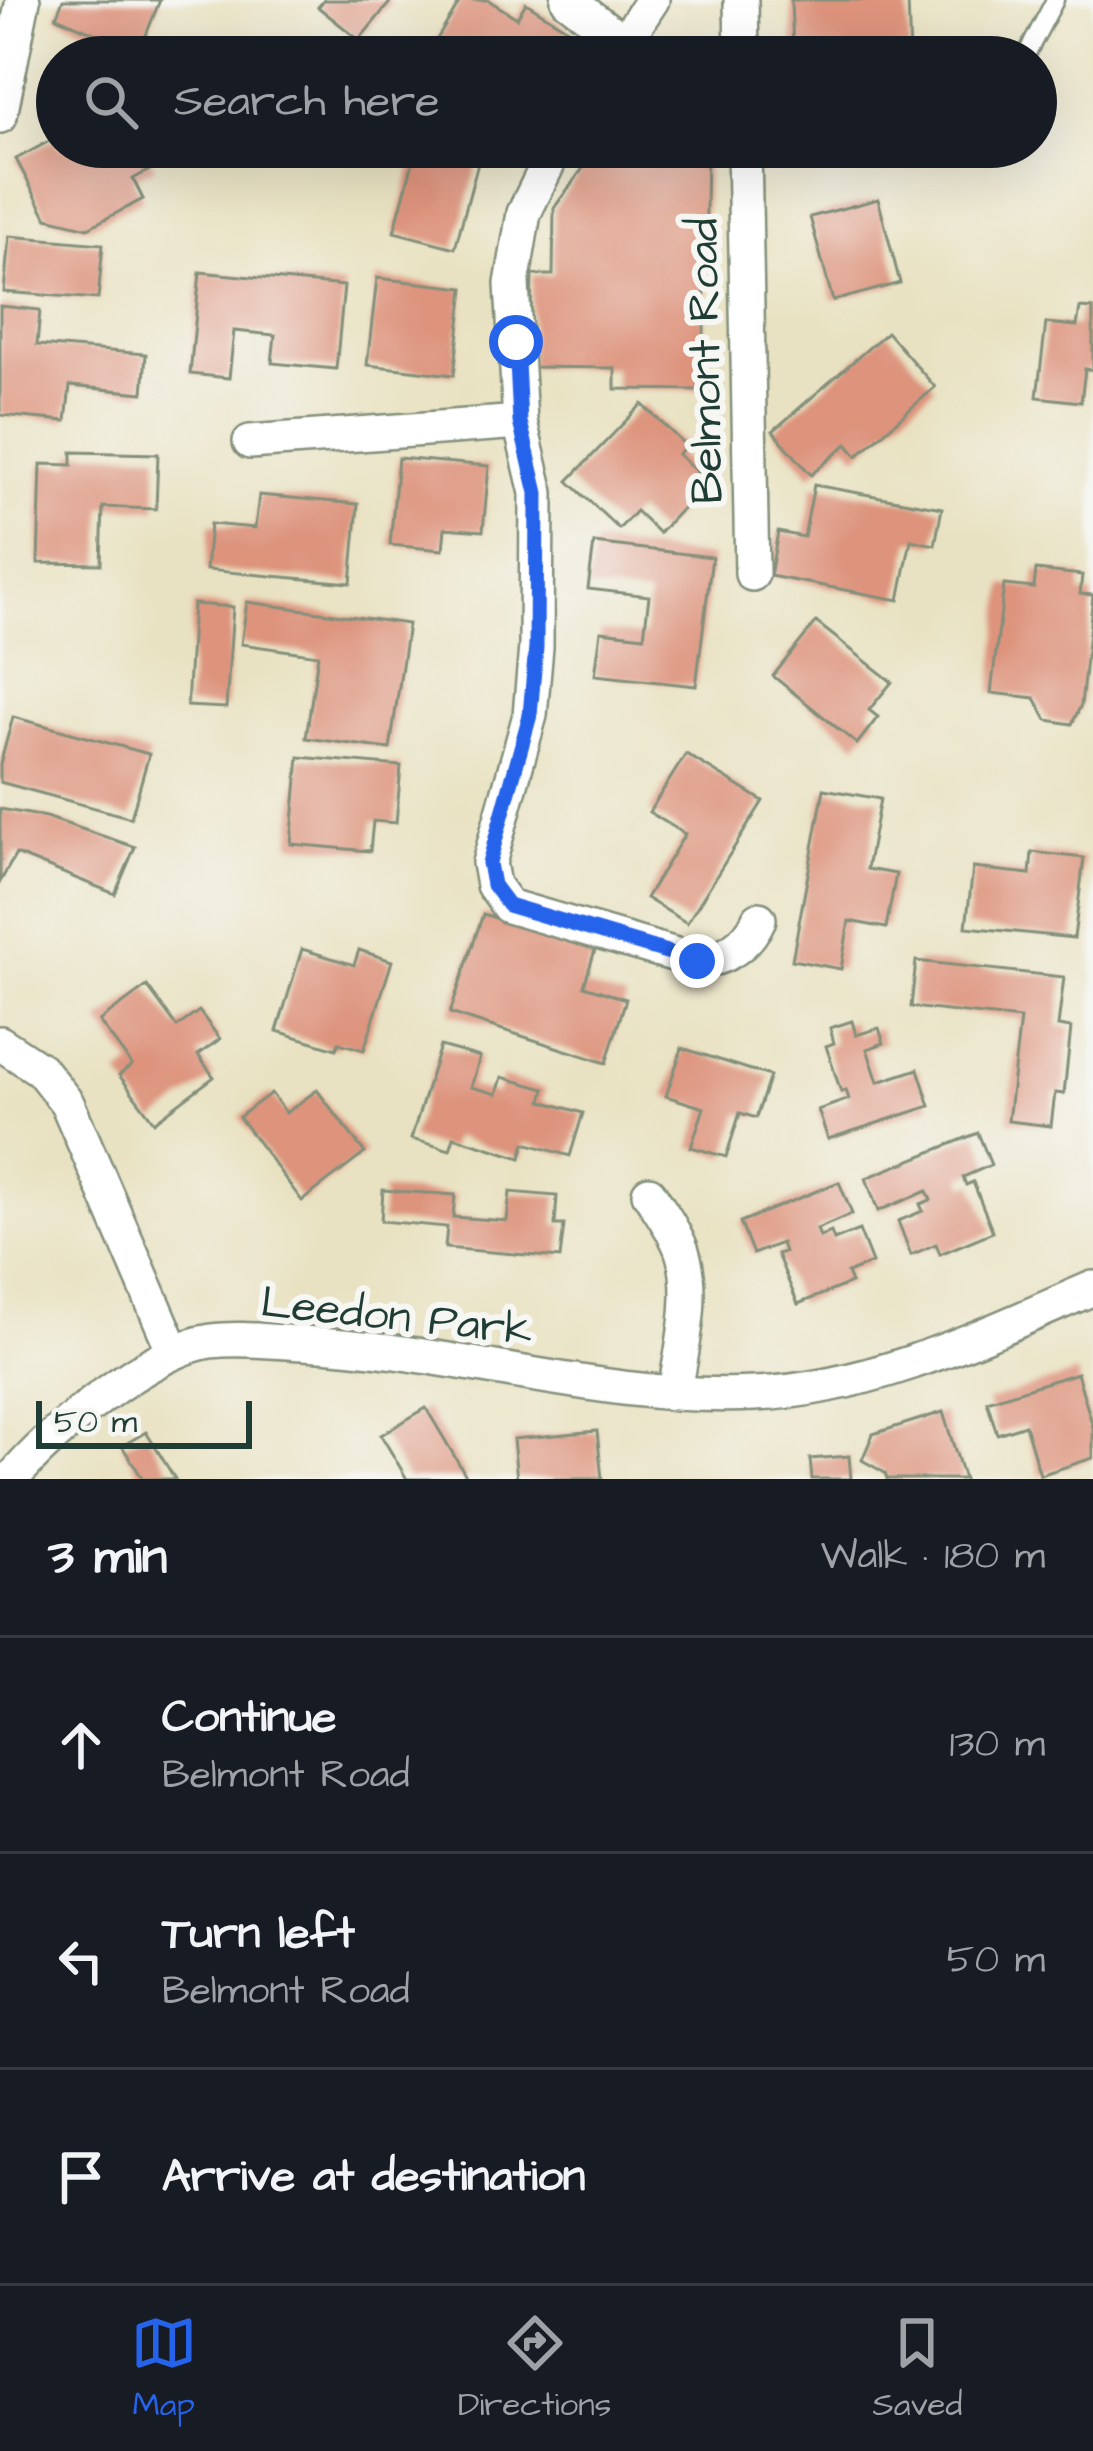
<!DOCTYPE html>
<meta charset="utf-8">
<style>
body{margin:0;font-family:"Architects Daughter",sans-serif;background:#20242c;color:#f1f3f6}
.scale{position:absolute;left:36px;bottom:30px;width:216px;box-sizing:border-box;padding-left:12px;border:6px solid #1f3d34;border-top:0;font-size:33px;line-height:42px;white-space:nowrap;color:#1f3d34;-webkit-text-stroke:9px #f6f6f2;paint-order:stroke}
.stop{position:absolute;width:36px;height:36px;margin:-27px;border:9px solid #2563eb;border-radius:50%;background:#fff}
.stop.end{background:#2563eb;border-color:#fff;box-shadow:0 3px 12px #0008}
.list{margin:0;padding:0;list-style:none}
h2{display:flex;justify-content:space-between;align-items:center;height:156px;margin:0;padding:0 48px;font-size:51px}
h2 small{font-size:39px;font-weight:400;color:#9ea1a6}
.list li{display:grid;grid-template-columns:78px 1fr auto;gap:36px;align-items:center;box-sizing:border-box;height:216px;padding:0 48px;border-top:3px solid #363941}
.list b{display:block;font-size:45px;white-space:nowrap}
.list p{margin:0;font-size:39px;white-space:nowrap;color:#9ea1a6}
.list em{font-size:39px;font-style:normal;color:#9ea1a6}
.icon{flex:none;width:66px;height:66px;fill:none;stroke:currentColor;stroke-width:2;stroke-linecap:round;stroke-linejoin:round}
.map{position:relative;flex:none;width:1093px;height:1479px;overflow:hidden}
.search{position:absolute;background:#171b24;box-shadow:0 12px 48px #0002;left:36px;right:36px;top:36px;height:132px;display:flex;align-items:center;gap:30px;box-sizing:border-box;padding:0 42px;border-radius:66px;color:#9ea1a6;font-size:45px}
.sheet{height:804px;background:#171b24}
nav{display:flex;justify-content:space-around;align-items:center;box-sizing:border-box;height:168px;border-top:3px solid #363941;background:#171b24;font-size:33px;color:#9ea1a6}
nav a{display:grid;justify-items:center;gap:6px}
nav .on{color:#2563eb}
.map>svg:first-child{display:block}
.building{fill:#dd937c}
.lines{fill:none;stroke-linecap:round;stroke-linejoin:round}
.service-casing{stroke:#84907b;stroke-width:21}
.minor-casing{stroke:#84907b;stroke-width:38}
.service{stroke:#fff;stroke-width:16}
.minor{stroke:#fff;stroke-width:33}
.route{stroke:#2563eb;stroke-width:15}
.labels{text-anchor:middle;stroke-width:12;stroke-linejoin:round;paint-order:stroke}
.street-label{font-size:45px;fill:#1f3d34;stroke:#f6f6f2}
</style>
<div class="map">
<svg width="1093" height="1479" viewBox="0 0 1093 1479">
<rect width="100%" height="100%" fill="#f6f6f2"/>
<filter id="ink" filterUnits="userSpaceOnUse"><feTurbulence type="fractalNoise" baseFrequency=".00833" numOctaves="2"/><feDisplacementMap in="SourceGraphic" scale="24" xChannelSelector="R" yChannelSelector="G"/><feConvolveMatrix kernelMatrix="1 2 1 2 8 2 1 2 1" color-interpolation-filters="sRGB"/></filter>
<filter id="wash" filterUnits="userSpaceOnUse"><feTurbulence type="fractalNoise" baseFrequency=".004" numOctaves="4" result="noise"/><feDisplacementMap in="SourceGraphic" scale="48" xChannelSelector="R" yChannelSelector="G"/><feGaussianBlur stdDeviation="2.7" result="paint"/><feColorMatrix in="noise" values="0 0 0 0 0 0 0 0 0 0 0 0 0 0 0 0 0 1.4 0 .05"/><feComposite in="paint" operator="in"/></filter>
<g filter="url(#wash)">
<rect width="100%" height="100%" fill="#e9e2c2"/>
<g id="blocks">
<g class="building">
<polygon points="63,0 160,0 139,52 56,17"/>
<polygon points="324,0 392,0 359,40 318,7"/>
<polygon points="461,0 488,0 517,18 526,3 571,31 555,57 454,57 434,44"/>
<polygon points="791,0 908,0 910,57 820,57 820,49 793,50"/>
<polygon points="57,100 57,134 43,107"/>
<polygon points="57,137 57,147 144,147 155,167 133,179 143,199 88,228 47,218 16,159"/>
<polygon points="417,147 478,163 455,248 394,232"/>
<polygon points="597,149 707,150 703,390 615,389 615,368 530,367 532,275 553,275 554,208"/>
<polygon points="878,199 900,283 833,301 810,217"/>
<polygon points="9,236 103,244 98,299 4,292"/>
<polygon points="200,272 344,286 336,369 272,363 275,335 234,331 229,378 190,374"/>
<polygon points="377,278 464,288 454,375 367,365"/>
<polygon points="0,306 40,310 37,345 146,354 143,393 70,386 66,421 0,415"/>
<polygon points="1080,308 1093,309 1093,370 1085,369 1081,402 1037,397 1046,323 1077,326"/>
<polygon points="887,332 935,387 857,456 847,444 811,475 773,431"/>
<polygon points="642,404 686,446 678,454 707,482 659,533 636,511 619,529 568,481"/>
<polygon points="72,452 158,454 156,509 103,507 101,564 38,563 41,464 72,465"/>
<polygon points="398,458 489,466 483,531 445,528 443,550 390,545"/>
<polygon points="814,485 942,508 935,545 911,540 899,600 770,576 778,532 804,537"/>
<polygon points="259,495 358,504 351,583 206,570 210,524 255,528"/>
<polygon points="594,543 712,557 696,686 595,675 601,631 644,636 649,596 588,589"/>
<polygon points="1036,570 1082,575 1080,594 1093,595 1081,705 1072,724 1047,720 1035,698 991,693 1004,585 1034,588"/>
<polygon points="247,602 408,624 390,749 306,738 318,655 241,644"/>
<polygon points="193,604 233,607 226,708 187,706"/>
<polygon points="816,622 892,682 869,710 878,717 857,744 773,676"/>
<polygon points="13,717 149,754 131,818 0,782 0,764"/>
<polygon points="686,754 763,801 687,923 646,898 685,834 649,812"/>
<polygon points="299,757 401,766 396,823 373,821 370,851 291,844"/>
<polygon points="824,789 880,799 867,869 896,874 886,928 849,921 841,969 792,960"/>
<polygon points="0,809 46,817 135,847 115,894 16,854 0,882"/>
<polygon points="1032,852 1084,858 1074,938 966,927 973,868 1030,874"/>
<polygon points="483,914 595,950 584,986 626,999 606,1063 450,1013"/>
<polygon points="302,949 354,965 359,950 392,961 364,1050 339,1043 336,1049 277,1031"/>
<polygon points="916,961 1064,977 1058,1026 1071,1028 1064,1094 1055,1093 1051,1126 1008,1121 1020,1019 911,1007"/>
<polygon points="147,986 177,1027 199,1011 220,1039 198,1055 214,1077 154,1122 119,1075 132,1065 99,1021"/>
<polygon points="852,1021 856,1035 879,1028 884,1043 867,1049 878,1082 918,1069 930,1106 828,1139 818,1110 849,1099 846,1090 841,1092 826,1046 834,1043 830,1028"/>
<polygon points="440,1046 480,1057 471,1087 497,1094 502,1077 545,1089 542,1101 583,1113 570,1156 525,1143 521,1158 454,1137 450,1150 411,1139"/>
<polygon points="682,1048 770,1076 756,1118 740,1113 726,1157 691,1147 704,1108 666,1096"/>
<polygon points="317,1090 365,1153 302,1201 239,1117 271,1093 286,1113"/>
<polygon points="978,1133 991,1165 963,1177 966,1185 973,1182 993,1232 940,1254 936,1244 911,1255 898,1221 923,1211 920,1204 931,1200 927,1191 878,1211 866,1178"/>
<polygon points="839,1182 852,1214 817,1229 820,1237 831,1232 834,1240 859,1230 872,1263 847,1273 851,1283 798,1304 777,1254 784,1252 781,1243 753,1254 740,1222"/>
<polygon points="383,1190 455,1195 453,1217 507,1221 510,1192 557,1196 555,1225 564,1225 560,1258 445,1248 447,1227 381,1221"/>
<polygon points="1077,1373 1093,1427 1093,1458 1040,1475 1025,1425 997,1434 987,1401"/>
<polygon points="426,1408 468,1479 407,1479 381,1435"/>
<polygon points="943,1412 964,1479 887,1479 885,1473 862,1460 873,1434"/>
<polygon points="597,1431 602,1479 517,1479 513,1439"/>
<polygon points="146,1432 175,1479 143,1479 122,1446"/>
<polygon points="849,1456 851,1479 812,1479 810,1459"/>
</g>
</g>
</g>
<g filter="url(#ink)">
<use href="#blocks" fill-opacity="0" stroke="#84907b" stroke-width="3"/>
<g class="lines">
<g class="service-casing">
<polyline id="service" points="1025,57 1055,0"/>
</g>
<g class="minor-casing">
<g id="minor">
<polyline points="568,0 625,43"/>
<polyline points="741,0 742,57"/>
<polyline points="615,57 652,0"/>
<polyline points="0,116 23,0"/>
<path d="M556 147 524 213 512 284 520 422 537 493 536 647 530 715 489 863 493 885 508 906 697 961C725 960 748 944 759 919"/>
<polyline points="744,147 752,574"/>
<polyline points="250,442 520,422"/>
<polyline points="0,1043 41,1070 67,1103 174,1352"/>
<path d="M649 1193C660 1211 675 1231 682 1251 696 1293 682 1348 675 1391"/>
<path d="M12 1479C49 1433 151 1349 211 1341 240 1337 273 1342 302 1343 454 1350 603 1401 755 1394 874 1389 986 1334 1093 1288"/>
</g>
</g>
<use href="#service" class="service"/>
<use href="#minor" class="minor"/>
</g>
</g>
<g class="lines" filter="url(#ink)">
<polyline class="route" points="516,342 520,422 537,493 536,647 530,715 489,863 493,885 508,905 697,961"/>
</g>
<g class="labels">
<g class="street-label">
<text transform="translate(703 361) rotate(-91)" y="16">Belmont Road</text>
<text transform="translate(397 1314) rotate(6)" y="16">Leedon Park</text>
</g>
</g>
</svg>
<div class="scale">50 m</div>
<div class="stop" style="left:516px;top:342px"></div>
<div class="stop end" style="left:697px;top:961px"></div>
<div class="search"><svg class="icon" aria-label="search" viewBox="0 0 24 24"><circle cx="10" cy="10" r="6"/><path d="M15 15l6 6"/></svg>Search here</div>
</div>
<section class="sheet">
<h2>3 min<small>Walk · 180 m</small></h2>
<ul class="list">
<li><svg class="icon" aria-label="ahead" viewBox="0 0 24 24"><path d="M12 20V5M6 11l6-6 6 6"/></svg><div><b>Continue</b><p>Belmont Road</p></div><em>130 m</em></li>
<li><svg class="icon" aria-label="left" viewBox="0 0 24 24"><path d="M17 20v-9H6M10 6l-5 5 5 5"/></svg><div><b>Turn left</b><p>Belmont Road</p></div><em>50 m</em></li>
<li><svg class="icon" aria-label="arrive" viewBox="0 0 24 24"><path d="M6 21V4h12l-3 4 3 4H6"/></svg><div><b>Arrive at destination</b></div></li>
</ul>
</section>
<nav>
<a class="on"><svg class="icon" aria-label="map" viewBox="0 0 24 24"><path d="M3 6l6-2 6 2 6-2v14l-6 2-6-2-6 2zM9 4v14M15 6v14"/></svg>Map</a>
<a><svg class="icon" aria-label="directions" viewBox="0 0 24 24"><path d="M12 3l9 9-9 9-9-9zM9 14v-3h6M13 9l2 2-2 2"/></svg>Directions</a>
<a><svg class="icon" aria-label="saved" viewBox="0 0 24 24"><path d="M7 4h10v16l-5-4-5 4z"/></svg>Saved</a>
</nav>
